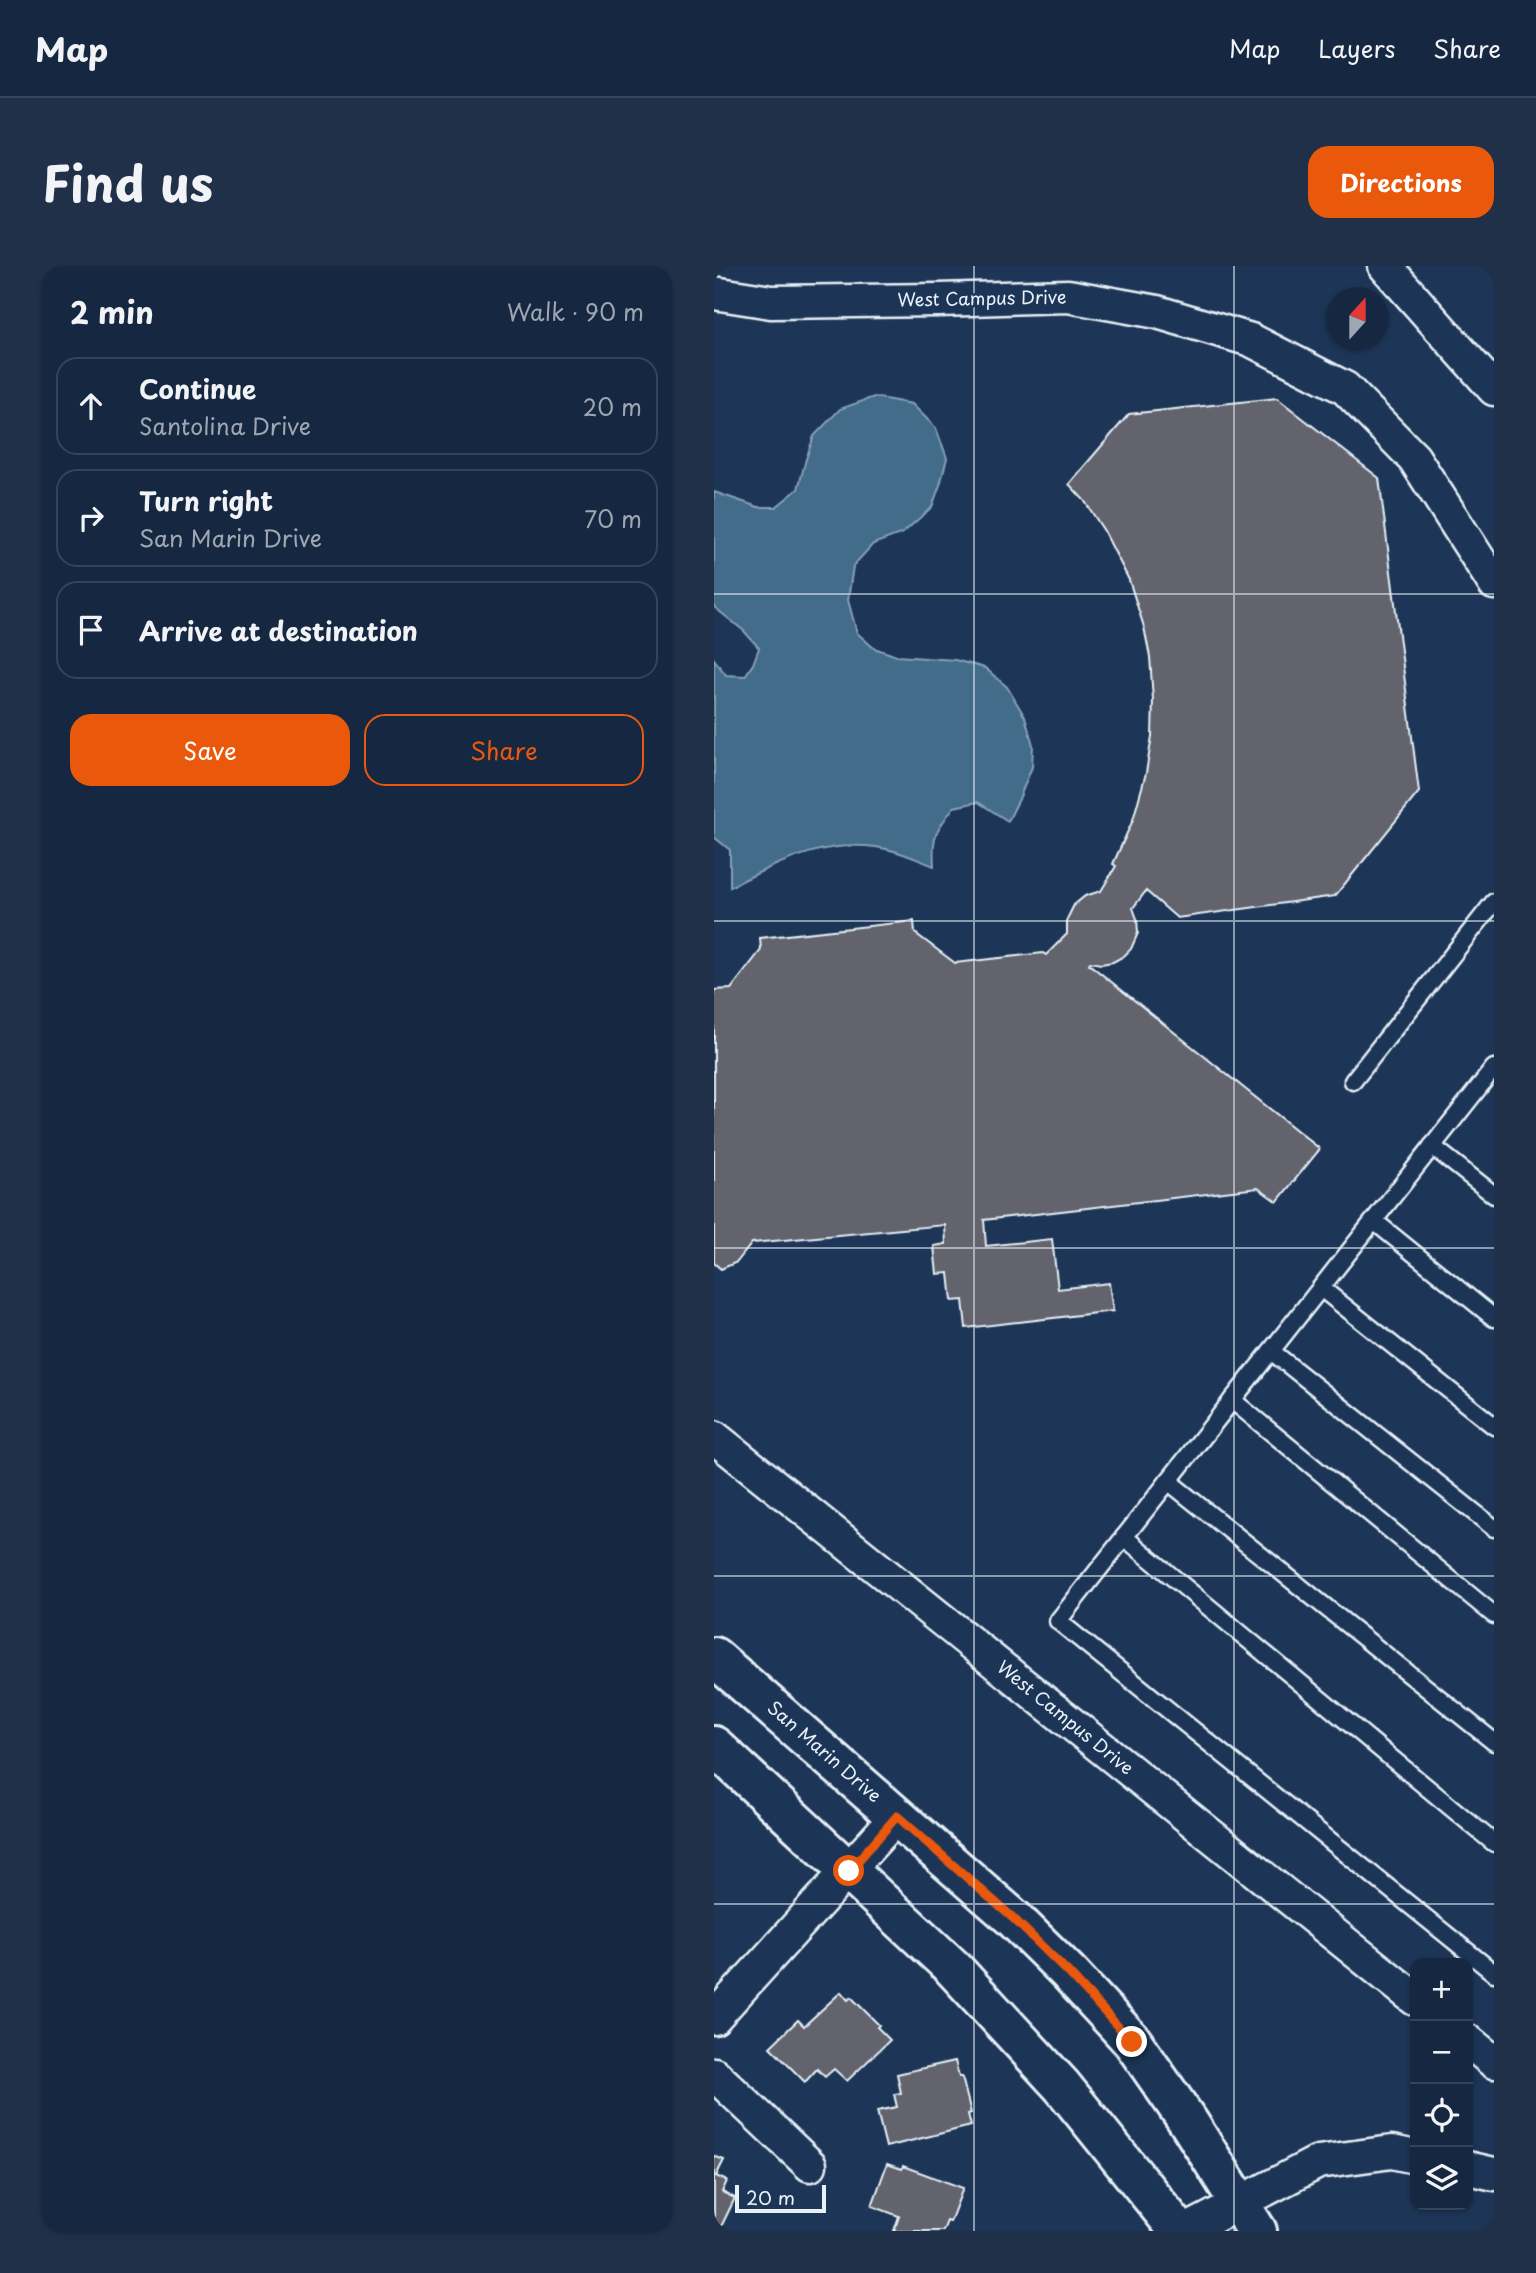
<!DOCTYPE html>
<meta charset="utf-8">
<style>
body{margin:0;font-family:"Playpen Sans",sans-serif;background:#1f3048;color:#f1f3f6}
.controls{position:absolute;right:21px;bottom:21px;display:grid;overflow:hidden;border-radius:14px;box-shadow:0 2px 5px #0004}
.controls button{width:63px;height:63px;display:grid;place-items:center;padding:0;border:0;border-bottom:2px solid #35445a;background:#162841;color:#f1f3f6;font:35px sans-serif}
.compass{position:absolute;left:612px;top:21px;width:63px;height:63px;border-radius:50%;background:#162841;box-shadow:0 2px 5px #0004;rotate:21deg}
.scale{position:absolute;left:21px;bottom:18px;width:91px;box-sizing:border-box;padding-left:7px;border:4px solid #e8f1f8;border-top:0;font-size:19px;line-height:24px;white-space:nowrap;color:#e8f1f8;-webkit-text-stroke:5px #1d3557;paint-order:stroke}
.stop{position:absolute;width:21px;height:21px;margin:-16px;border:5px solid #ea580c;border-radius:50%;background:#fff}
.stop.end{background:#ea580c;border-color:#fff;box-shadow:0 2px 7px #0008}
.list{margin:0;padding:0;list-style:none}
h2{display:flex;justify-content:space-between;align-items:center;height:91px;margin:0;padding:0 28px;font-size:30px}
h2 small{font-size:23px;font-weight:400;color:#9ea6b1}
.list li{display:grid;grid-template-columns:46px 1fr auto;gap:21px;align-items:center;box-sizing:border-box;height:98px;margin:0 14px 14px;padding:0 14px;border:2px solid #35445a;border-radius:21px}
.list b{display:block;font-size:26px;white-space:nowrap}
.list p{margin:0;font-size:23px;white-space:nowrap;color:#9ea6b1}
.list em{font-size:23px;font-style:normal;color:#9ea6b1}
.actions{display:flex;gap:14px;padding:21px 28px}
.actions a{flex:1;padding:16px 0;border:2px solid #ea580c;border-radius:21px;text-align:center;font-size:24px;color:#ea580c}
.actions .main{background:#ea580c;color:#fff}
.icon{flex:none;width:38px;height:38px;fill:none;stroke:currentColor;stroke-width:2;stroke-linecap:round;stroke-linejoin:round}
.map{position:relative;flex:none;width:780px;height:1965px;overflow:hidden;border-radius:21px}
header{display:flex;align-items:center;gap:42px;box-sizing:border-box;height:98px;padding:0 35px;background:#162841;border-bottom:2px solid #35445a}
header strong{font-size:33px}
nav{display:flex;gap:38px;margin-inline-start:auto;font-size:24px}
.intro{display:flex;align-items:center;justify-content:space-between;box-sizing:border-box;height:168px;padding:0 42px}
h1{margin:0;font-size:49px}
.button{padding:18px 32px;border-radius:21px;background:#ea580c;color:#fff;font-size:24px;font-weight:700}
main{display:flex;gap:42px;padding:0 42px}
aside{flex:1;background:#162841;border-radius:21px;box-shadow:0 2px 5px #0004}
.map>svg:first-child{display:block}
.water{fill:#436c8a;stroke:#85a1b6;stroke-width:2}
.building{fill:#62646c;stroke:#e8f1f8;stroke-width:2}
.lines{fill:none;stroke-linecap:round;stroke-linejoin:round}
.lane-casing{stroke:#e8f1f8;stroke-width:21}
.street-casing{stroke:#e8f1f8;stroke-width:37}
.secondary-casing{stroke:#e8f1f8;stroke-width:44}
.lane{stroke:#1d3557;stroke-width:16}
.street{stroke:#1d3557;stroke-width:32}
.secondary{stroke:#1d3557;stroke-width:38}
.route{stroke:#ea580c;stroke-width:9}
.grid{fill:none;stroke:#e8f1f8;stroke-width:2;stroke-opacity:0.55}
.labels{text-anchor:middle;stroke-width:5;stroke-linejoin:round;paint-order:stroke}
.street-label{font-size:18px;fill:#e8f1f8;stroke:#1d3557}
</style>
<header>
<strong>Map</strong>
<nav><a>Map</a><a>Layers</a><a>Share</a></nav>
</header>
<div class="intro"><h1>Find us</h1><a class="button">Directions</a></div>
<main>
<aside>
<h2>2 min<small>Walk · 90 m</small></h2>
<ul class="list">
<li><svg class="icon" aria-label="ahead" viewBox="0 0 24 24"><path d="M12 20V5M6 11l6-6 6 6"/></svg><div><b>Continue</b><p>Santolina Drive</p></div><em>20 m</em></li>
<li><svg class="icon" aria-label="right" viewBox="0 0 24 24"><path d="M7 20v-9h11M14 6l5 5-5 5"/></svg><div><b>Turn right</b><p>San Marin Drive</p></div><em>70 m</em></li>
<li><svg class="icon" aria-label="arrive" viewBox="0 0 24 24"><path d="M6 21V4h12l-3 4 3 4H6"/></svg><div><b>Arrive at destination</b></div></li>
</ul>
<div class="actions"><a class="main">Save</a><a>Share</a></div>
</aside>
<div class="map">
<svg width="780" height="1965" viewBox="0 0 780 1965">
<rect width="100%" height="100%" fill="#1d3557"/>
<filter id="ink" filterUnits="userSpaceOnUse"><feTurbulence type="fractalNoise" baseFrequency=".0143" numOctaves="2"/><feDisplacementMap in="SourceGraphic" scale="14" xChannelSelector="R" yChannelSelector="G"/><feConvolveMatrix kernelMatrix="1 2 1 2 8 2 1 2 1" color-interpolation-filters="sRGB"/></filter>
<g filter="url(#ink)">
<path class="water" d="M160 131 198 138 222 162 233 192 226 219 218 241 189 267 159 278 139 300 134 334 143 367 160 382 183 390 241 394 271 402 293 421 311 451 319 479 318 501 305 533 294 555 264 536 240 541C221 566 218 569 220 600 207 595 194 589 180 585 121 568 67 595 16 621V584L0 571V393L12 409 31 410 39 398 45 382 30 365 0 341V226L44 241H62L84 223 92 193 100 170 126 143Z"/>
<g class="building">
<polygon points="563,132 665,212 705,526 621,630 463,652 432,625 419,642 423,653 424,667 417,683 410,690 399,696 387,698 376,696 375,698 606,883 563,936 544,922 270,954 272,980 338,973 344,1023 395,1017 399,1045 252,1062 249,1034 238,1035 235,1007 223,1008 220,980 232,978 231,959 38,977 23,996 7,1003 0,997 0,724 17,723 47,684 46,672 200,655 201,667 241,697 329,687 332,689 353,668 353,653 360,639 371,630 387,625 402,600 399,598 419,554 432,507 438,470 439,434 436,391 430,361 415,314 390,265 370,234 355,218 415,148"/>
<polygon points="127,1726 134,1734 137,1731 165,1759 163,1761 176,1774 133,1815 120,1803 111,1811 103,1803 91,1816 56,1781 84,1754 90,1760"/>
<polygon points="241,1795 245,1811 248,1811 257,1847 254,1848 257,1860 172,1881 163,1845 183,1841 180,1828 187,1827 183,1808"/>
<polygon points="0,1890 10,1894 2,1910 13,1915 8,1926 21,1932 5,1965 0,1965"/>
<polygon points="173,1898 188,1903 189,1900 249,1922 236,1956 233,1955 229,1965 180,1965 185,1950 158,1940"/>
</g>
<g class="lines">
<g class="lane-casing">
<g id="lane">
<polyline points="780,802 344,1355 780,1707"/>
<polyline points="639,815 780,636"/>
<polyline points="718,880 780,929"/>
<polyline points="660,955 780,1052"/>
<polyline points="607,1022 780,1160"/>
<polyline points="557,1085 780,1262"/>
<polyline points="518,1134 780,1349"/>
<polyline points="454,1215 780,1476"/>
<polyline points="410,1271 780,1577"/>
</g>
</g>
<g class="street-casing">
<g id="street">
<polyline points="671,0 780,123"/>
<polyline points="0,27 57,36 225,34 354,30 443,46 537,74 631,122 700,192 780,317"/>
<polyline points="0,1171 701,1733"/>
<polyline points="0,1752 183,1550"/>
<polyline points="754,1775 780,1796"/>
<polyline points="0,1808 96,1899"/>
<polyline points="754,1902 780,1908"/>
<polyline points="472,1965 604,1896 678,1886 701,1891"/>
</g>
</g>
<g class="secondary-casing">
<g id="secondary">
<polyline points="0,1391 299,1652 355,1707 418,1775 475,1857 543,1965"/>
<polyline points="0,1480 238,1701 348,1820 465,1965"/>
</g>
</g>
<use href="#lane" class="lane"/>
<use href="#street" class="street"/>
<use href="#secondary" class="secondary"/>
</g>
</g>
<g class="lines" filter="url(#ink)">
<polyline class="route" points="135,1605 183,1550 299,1652 355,1707 418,1776"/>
</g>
<path class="grid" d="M260 0V1965M520 0V1965M0 328H780M0 655H780M0 982H780M0 1310H780M0 1638H780"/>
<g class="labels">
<g class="street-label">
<text transform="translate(268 33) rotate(-1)" y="6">West Campus Drive</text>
<text transform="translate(351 1452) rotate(39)" y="6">West Campus Drive</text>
<text transform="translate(110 1486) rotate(41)" y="6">San Marin Drive</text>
</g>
</g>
</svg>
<div class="controls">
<button>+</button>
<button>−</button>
<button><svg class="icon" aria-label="locate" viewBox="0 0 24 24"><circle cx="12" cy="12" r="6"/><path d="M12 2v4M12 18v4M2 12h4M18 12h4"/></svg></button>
<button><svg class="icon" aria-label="layers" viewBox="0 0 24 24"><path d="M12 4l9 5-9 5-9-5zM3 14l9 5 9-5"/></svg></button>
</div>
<svg class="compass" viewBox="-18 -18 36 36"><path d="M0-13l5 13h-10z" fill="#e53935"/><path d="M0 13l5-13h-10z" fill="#9ea6b1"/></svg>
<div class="scale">20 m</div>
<div class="stop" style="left:135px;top:1605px"></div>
<div class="stop end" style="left:418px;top:1776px"></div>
</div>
</main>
